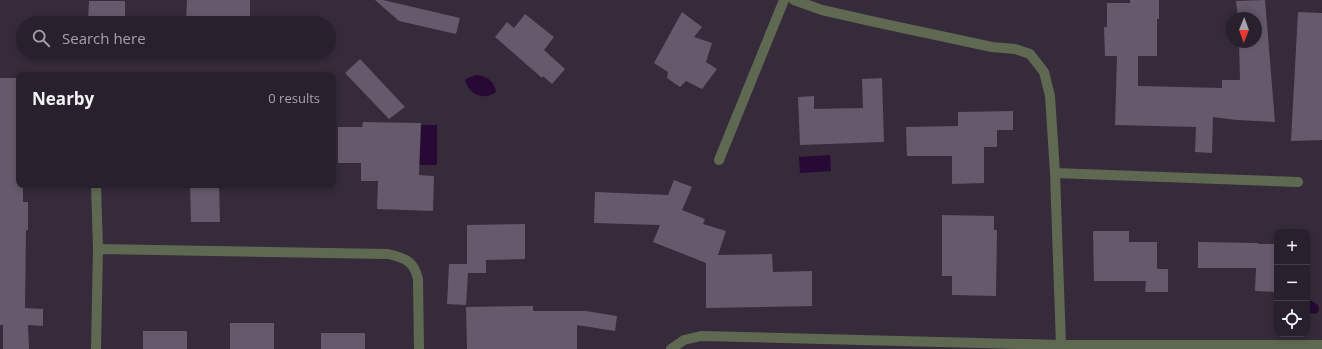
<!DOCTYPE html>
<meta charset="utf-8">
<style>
body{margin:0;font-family:"Open Sans",sans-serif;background:#342d38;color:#f1f3f6}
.controls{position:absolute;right:12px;bottom:12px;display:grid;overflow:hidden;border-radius:8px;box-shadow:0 2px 6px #0003}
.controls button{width:36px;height:36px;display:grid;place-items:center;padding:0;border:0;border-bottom:1px solid #443e48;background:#28202c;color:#f1f3f6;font:20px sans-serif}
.compass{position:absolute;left:1226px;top:12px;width:36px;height:36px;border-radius:50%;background:#28202c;box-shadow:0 2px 6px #0003;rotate:181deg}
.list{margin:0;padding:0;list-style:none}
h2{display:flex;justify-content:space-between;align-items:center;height:52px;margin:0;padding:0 16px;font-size:17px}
h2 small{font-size:13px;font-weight:400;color:#a5a3a9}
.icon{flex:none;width:22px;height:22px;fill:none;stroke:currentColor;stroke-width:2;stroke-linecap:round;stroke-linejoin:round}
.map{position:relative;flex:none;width:1322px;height:349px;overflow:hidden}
.search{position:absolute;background:#28202c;box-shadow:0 2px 6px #0003;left:16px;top:16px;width:320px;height:44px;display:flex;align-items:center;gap:10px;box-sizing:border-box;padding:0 14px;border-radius:22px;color:#a5a3a9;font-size:15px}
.panel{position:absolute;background:#28202c;box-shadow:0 2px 6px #0003;left:16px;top:72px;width:320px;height:116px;border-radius:8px}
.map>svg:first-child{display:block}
.water{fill:#270934}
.building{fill:#655a6b}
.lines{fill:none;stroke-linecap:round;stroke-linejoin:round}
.street{stroke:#5f6952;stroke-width:10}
</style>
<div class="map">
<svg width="1322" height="349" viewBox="0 0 1322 349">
<rect width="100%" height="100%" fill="#352b3b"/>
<g class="water">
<path d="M477 75C488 77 494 81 496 92 483 101 469 95 465 80L470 77Z"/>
<rect x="419" y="125" width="18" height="40"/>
<polygon points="830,155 831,171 800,173 799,157"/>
<polygon points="1307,298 1318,305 1319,309 1318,313 1314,314 1307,312"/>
</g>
<g class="building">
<polygon points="187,0 250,0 250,23 186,23"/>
<polygon points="375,0 383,0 460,18 456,34 399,21"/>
<polygon points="1130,0 1159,0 1159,19 1157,19 1157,56 1138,56 1138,86 1222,88 1222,80 1240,80 1239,42 1256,42 1256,18 1238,18 1236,1 1265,0 1275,122 1237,120 1213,117 1212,153 1195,152 1196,127 1115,125 1117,56 1105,56 1104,27 1107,27 1107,3 1130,3"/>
<polygon points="89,1 125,1 125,23 88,23"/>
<polygon points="682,12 702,27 694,37 712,43 706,62 717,69 702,89 686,81 680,87 667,78 668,72 654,63"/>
<polygon points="1298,12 1322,13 1322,140 1291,141"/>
<polygon points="525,14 554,37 544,50 565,69 552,84 543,76 542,78 495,37 507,22 514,28"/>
<polygon points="360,59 405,107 389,119 345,73"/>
<polygon points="0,78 19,78 19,185 23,185 23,202 28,202 28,230 26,230 25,308 43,309 43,326 28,325 29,349 3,349 3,325 0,325"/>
<polygon points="882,78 884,142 800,145 798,97 814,96 814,109 863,108 862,79"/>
<polygon points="1013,111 1013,130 997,130 997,147 984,147 984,183 952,184 952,156 907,156 906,127 958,126 958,112"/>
<polygon points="363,122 421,123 419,175 434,176 433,211 377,209 378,181 361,181 361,163 338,163 338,127 362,127"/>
<polygon points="674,180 692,187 682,210 705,219 703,224 726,231 718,255 772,254 773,272 812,271 812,306 706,308 706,263 653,242 660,225 594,223 595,192 668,195"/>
<polygon points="190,185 219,185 220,222 191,222"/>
<polygon points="942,215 994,216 994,230 997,230 996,296 952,295 952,276 942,276"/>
<polygon points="525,224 525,259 486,260 486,273 468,273 466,305 447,304 449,264 467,264 467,225"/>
<polygon points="1093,231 1129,231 1129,242 1157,242 1157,269 1168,269 1168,292 1145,292 1146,281 1094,281"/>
<polygon points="1198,242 1258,243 1258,244 1276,244 1275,272 1277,273 1277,292 1255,291 1256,268 1198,268"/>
<polygon points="533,306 533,311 586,311 617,316 615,331 577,325 577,349 467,349 466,307"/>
<rect x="230" y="323" width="44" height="26"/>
<rect x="143" y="331" width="44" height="18"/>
<rect x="321" y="333" width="44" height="16"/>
</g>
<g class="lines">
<g class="street">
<polyline points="794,0 822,10 875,22 992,47 1015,49 1030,54 1044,72 1050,96 1055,173 1061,345"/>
<polyline points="719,160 784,0"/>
<polyline points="1055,173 1298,182"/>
<path d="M98 249 388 254C405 258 414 261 418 279L419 349"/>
<polyline points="96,349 98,249 96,185"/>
<polyline points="671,349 684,340 701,336 1061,345 1322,345"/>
</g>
</g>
</svg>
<div class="controls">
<button>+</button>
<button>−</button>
<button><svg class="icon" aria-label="locate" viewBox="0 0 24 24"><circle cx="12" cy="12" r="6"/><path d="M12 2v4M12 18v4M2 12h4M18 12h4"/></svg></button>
</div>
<svg class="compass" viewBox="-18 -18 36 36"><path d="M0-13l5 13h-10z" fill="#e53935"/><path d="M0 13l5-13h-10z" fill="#a5a3a9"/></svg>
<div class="search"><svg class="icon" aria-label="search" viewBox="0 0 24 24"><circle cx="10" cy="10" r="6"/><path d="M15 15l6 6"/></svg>Search here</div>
<section class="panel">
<h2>Nearby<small>0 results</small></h2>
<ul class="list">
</ul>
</section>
</div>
